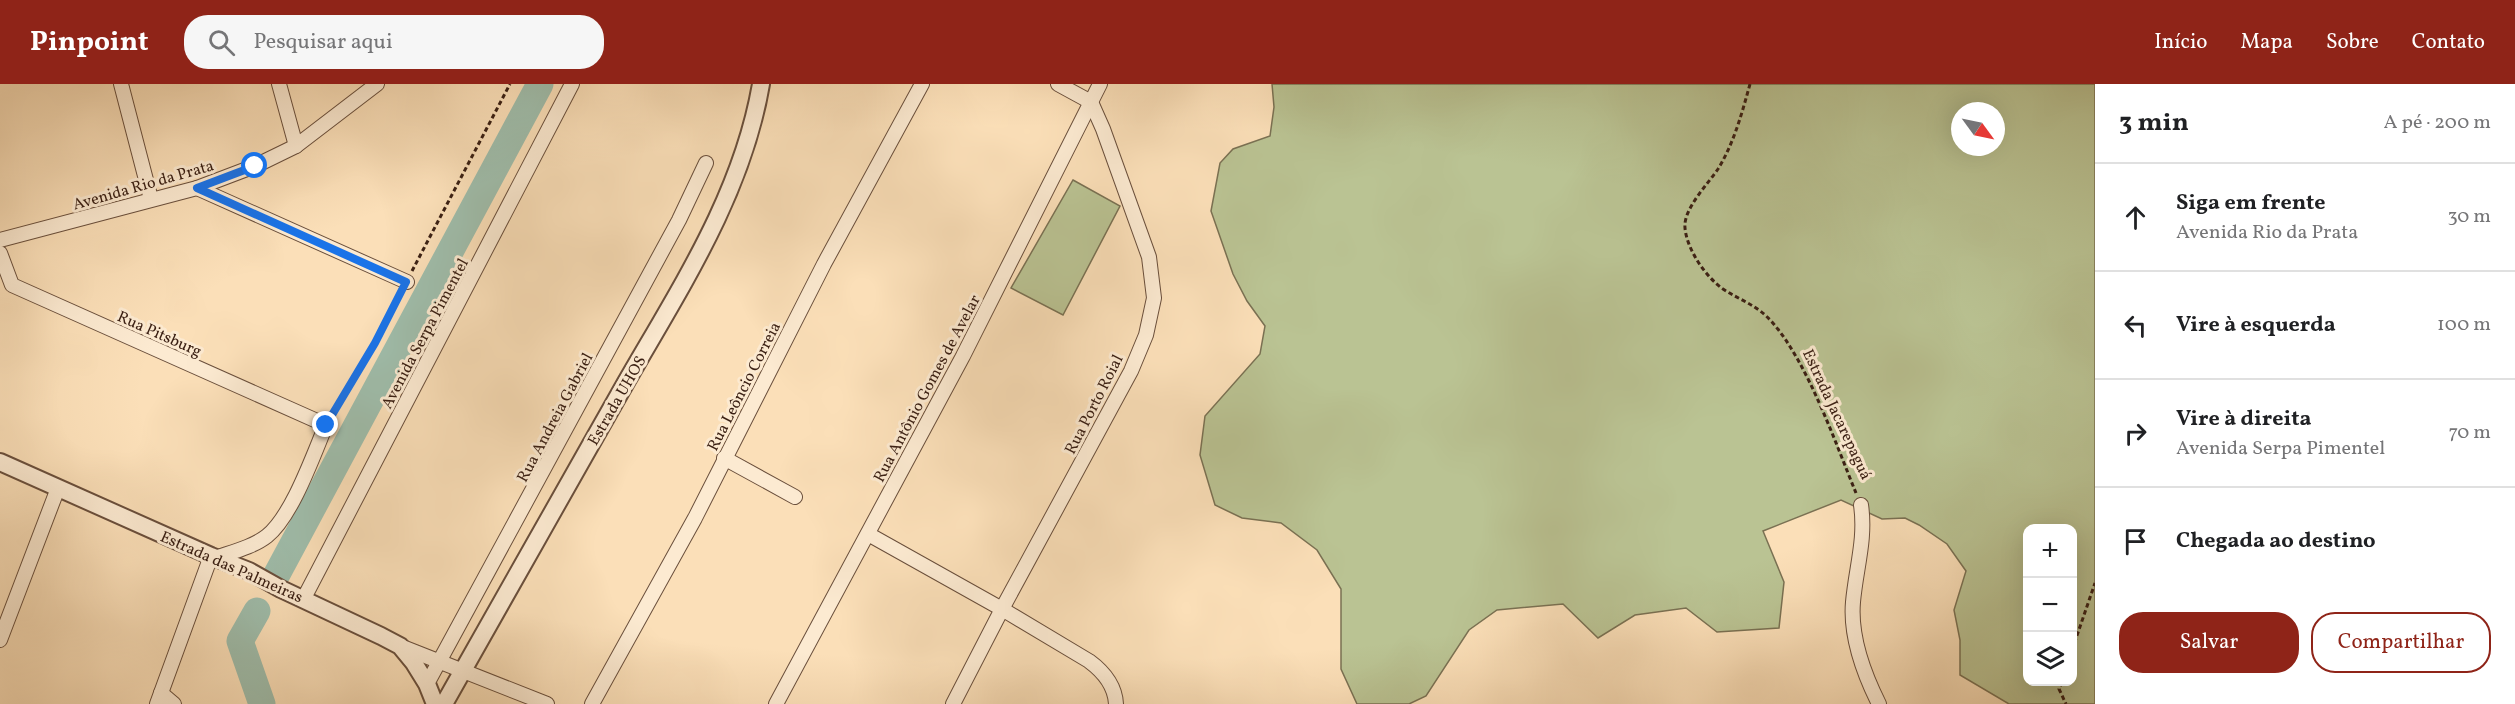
<!DOCTYPE html>
<html lang="pt">
<meta charset="utf-8">
<style>
body{margin:0;font-family:Vollkorn,serif;background:#f6f6f6;color:#202124}
.controls{position:absolute;right:18px;bottom:18px;display:grid;overflow:hidden;border-radius:12px;box-shadow:0 6px 24px #0002}
.controls button{width:54px;height:54px;display:grid;place-items:center;padding:0;border:0;border-bottom:2px solid #e0e0e0;background:#fff;color:#202124;font:30px sans-serif}
.compass{position:absolute;left:1951px;top:18px;width:54px;height:54px;border-radius:50%;background:#fff;box-shadow:0 6px 24px #0002;rotate:123deg}
.stop{position:absolute;width:18px;height:18px;margin:-14px;border:4px solid #1a73e8;border-radius:50%;background:#fff}
.stop.end{background:#1a73e8;border-color:#fff;box-shadow:0 2px 6px #0008}
.list{margin:0;padding:0;list-style:none}
h2{display:flex;justify-content:space-between;align-items:center;height:78px;margin:0;padding:0 24px;font-size:26px}
h2 small{font-size:20px;font-weight:400;color:#757577}
.list li{display:grid;grid-template-columns:39px 1fr auto;gap:18px;align-items:center;box-sizing:border-box;height:108px;padding:0 24px;border-top:2px solid #e0e0e0}
.list b{display:block;font-size:22px;white-space:nowrap}
.list p{margin:0;font-size:20px;white-space:nowrap;color:#757577}
.list em{font-size:20px;font-style:normal;color:#757577}
.actions{display:flex;gap:12px;padding:18px 24px}
.actions a{flex:1;padding:14px 0;border:2px solid #8f2418;border-radius:24px;text-align:center;font-size:21px;color:#8f2418}
.actions .main{background:#8f2418;color:#fff}
.icon{flex:none;width:33px;height:33px;fill:none;stroke:currentColor;stroke-width:2;stroke-linecap:round;stroke-linejoin:round}
.map{position:relative;flex:none;width:2095px;height:620px;overflow:hidden}
header{display:flex;align-items:center;gap:36px;box-sizing:border-box;height:84px;padding:0 30px;background:#8f2418;color:#fff}
header strong{font-size:28px}
nav{display:flex;gap:33px;margin-inline-start:auto;font-size:21px}
.search{width:420px;height:54px;background:#f6f6f6;display:flex;align-items:center;gap:15px;box-sizing:border-box;padding:0 21px;border-radius:24px;color:#757577;font-size:22px}
main{display:flex}
aside{flex:1;background:#fff}
.map>svg:first-child{display:block}
.green{fill:#bac393;stroke:#7a7153;stroke-width:1.5;fill-rule:evenodd}
.lines{fill:none;stroke-linecap:round;stroke-linejoin:round}
.river{stroke:#9fbdab;stroke-width:27}
.minor-casing{stroke:#6a4f3c;stroke-width:16}
.tertiary-casing{stroke:#6a4f3c;stroke-width:20}
.path{stroke:#3a1f13;stroke-width:3;stroke-dasharray:4.5 3;stroke-linecap:butt}
.minor{stroke:#fcead1;stroke-width:14}
.tertiary{stroke:#fcead1;stroke-width:16}
.route{stroke:#1a73e8;stroke-width:8}
.labels{text-anchor:middle;stroke-width:6;stroke-linejoin:round;paint-order:stroke}
.street-label{font-size:16px;fill:#3a1f13;stroke:#fcead1}
</style>
<header>
<strong>Pinpoint</strong>
<div class="search"><svg class="icon" aria-label="search" viewBox="0 0 24 24"><circle cx="10" cy="10" r="6"/><path d="M15 15l6 6"/></svg>Pesquisar aqui</div>
<nav><a>Início</a><a>Mapa</a><a>Sobre</a><a>Contato</a></nav>
</header>
<main>
<div class="map">
<svg width="2095" height="620" viewBox="0 0 2095 620">
<rect width="100%" height="100%" fill="#fbdfb8"/>
<filter id="stains"><feTurbulence type="fractalNoise" baseFrequency=".00333" numOctaves="4"/><feColorMatrix values="0 0 0 0 .2 0 0 0 0 .09 0 0 0 0 .02 0 0 0 .5 -.17"/></filter>
<radialGradient id="worn" r=".72"><stop offset=".6" stop-color="#630" stop-opacity="0"/><stop offset="1" stop-color="#630" stop-opacity=".3"/></radialGradient>
<g class="green">
<path d="M1272 0H2095V620H2009L1960 591V556L1954 526 1966 487 1947 460 1919 441 1905 434 1882 435 1841 416 1763 447 1784 498 1779 544 1717 548 1686 524 1635 531 1598 554 1563 520 1497 526 1469 546 1426 612 1409 620H1357L1341 585V505L1317 466 1281 439 1242 434 1215 421 1200 371 1205 332 1260 270 1265 242 1247 217 1233 190 1211 127 1220 79 1233 65 1270 52 1274 23ZM1960 27H1996V63H1960ZM2028 444H2072V598H2028Z"/>
<polygon points="1073,96 1120,122 1063,231 1011,204"/>
</g>
<g class="lines">
<g class="river">
<polyline points="277,490 540,0"/>
<polyline points="257,527 240,557 262,620"/>
</g>
<g class="minor-casing">
<g id="minor">
<polyline points="121,0 151,115"/>
<polyline points="279,0 296,62"/>
<polyline points="197,104 407,198"/>
<polyline points="0,156 197,104 255,82 296,62 377,0"/>
<path d="M0 169 12 201 326 341C313 372 292 432 267 452 253 463 232 468 215 474"/>
<polyline points="724,374 795,413"/>
<path d="M1861 421C1866 455 1856 484 1853 518 1850 552 1864 590 1879 620"/>
<path d="M868 450 1002 525 1089 577C1104 588 1115 601 1116 620"/>
<polyline points="304,514 572,0"/>
<polyline points="0,556 58,404"/>
<polyline points="400,562 547,620"/>
<polyline points="427,600 679,136 706,79"/>
<polyline points="161,609 174,620"/>
<polyline points="157,620 211,472"/>
<polyline points="592,620 695,434 824,180 922,0"/>
<polyline points="776,620 963,272 1100,0"/>
<polyline points="953,620 1002,525 1131,287 1146,251 1154,214 1149,173 1103,45 1091,18 1058,0"/>
</g>
</g>
<g class="tertiary-casing">
<g id="tertiary">
<polyline points="0,378 211,472 249,487 281,505 381,552 400,562 414,579 427,600 435,620"/>
<path d="M444 620C504 513 565 407 625 300 680 204 742 111 761 0"/>
</g>
</g>
<g class="path">
<path d="M1750 0C1742 29 1734 59 1718 85 1708 100 1683 125 1685 144 1687 166 1706 193 1723 205 1741 217 1756 220 1772 238 1808 279 1835 358 1856 409"/>
<polyline points="412,187 510,0"/>
<polyline points="332,331 375,259 401,209"/>
<polyline points="2072,566 2095,499"/>
<polyline points="2062,598 2059,605 2066,620"/>
</g>
<use href="#minor" class="minor"/>
<use href="#tertiary" class="tertiary"/>
</g>
<g class="lines">
<polyline class="route" points="255,82 197,104 406,198 375,259 326,341"/>
</g>
<g class="labels">
<g class="street-label">
<text transform="translate(143 100) rotate(-16)" y="6">Avenida Rio da Prata</text>
<text transform="translate(160 249) rotate(24)" y="6">Rua Pitsburg</text>
<text transform="translate(424 249) rotate(-62)" y="6">Avenida Serpa Pimentel</text>
<text transform="translate(743 302) rotate(-63)" y="6">Rua Leôncio Correia</text>
<text transform="translate(926 304) rotate(-62)" y="6">Rua Antônio Gomes de Avelar</text>
<text transform="translate(616 316) rotate(-60)" y="6">Estrada UHOS</text>
<text transform="translate(1093 320) rotate(-63)" y="6">Rua Porto Roial</text>
<text transform="translate(1838 330) rotate(65)" y="6">Estrada Jacarepaguá</text>
<text transform="translate(554 333) rotate(-62)" y="6">Rua Andreia Gabriel</text>
<text transform="translate(232 482) rotate(24)" y="6">Estrada das Palmeiras</text>
</g>
</g>
<rect width="100%" height="100%" filter="url(#stains)"/>
<rect width="100%" height="100%" fill="url(#worn)"/>
</svg>
<div class="controls">
<button>+</button>
<button>−</button>
<button><svg class="icon" aria-label="layers" viewBox="0 0 24 24"><path d="M12 4l9 5-9 5-9-5zM3 14l9 5 9-5"/></svg></button>
</div>
<svg class="compass" viewBox="-18 -18 36 36"><path d="M0-13l5 13h-10z" fill="#e53935"/><path d="M0 13l5-13h-10z" fill="#757577"/></svg>
<div class="stop" style="left:255px;top:82px"></div>
<div class="stop end" style="left:326px;top:341px"></div>
</div>
<aside>
<h2>3 min<small>A pé · 200 m</small></h2>
<ul class="list">
<li><svg class="icon" aria-label="ahead" viewBox="0 0 24 24"><path d="M12 20V5M6 11l6-6 6 6"/></svg><div><b>Siga em frente</b><p>Avenida Rio da Prata</p></div><em>30 m</em></li>
<li><svg class="icon" aria-label="left" viewBox="0 0 24 24"><path d="M17 20v-9H6M10 6l-5 5 5 5"/></svg><div><b>Vire à esquerda</b></div><em>100 m</em></li>
<li><svg class="icon" aria-label="right" viewBox="0 0 24 24"><path d="M7 20v-9h11M14 6l5 5-5 5"/></svg><div><b>Vire à direita</b><p>Avenida Serpa Pimentel</p></div><em>70 m</em></li>
<li><svg class="icon" aria-label="arrive" viewBox="0 0 24 24"><path d="M6 21V4h12l-3 4 3 4H6"/></svg><div><b>Chegada ao destino</b></div></li>
</ul>
<div class="actions"><a class="main">Salvar</a><a>Compartilhar</a></div>
</aside>
</main>
